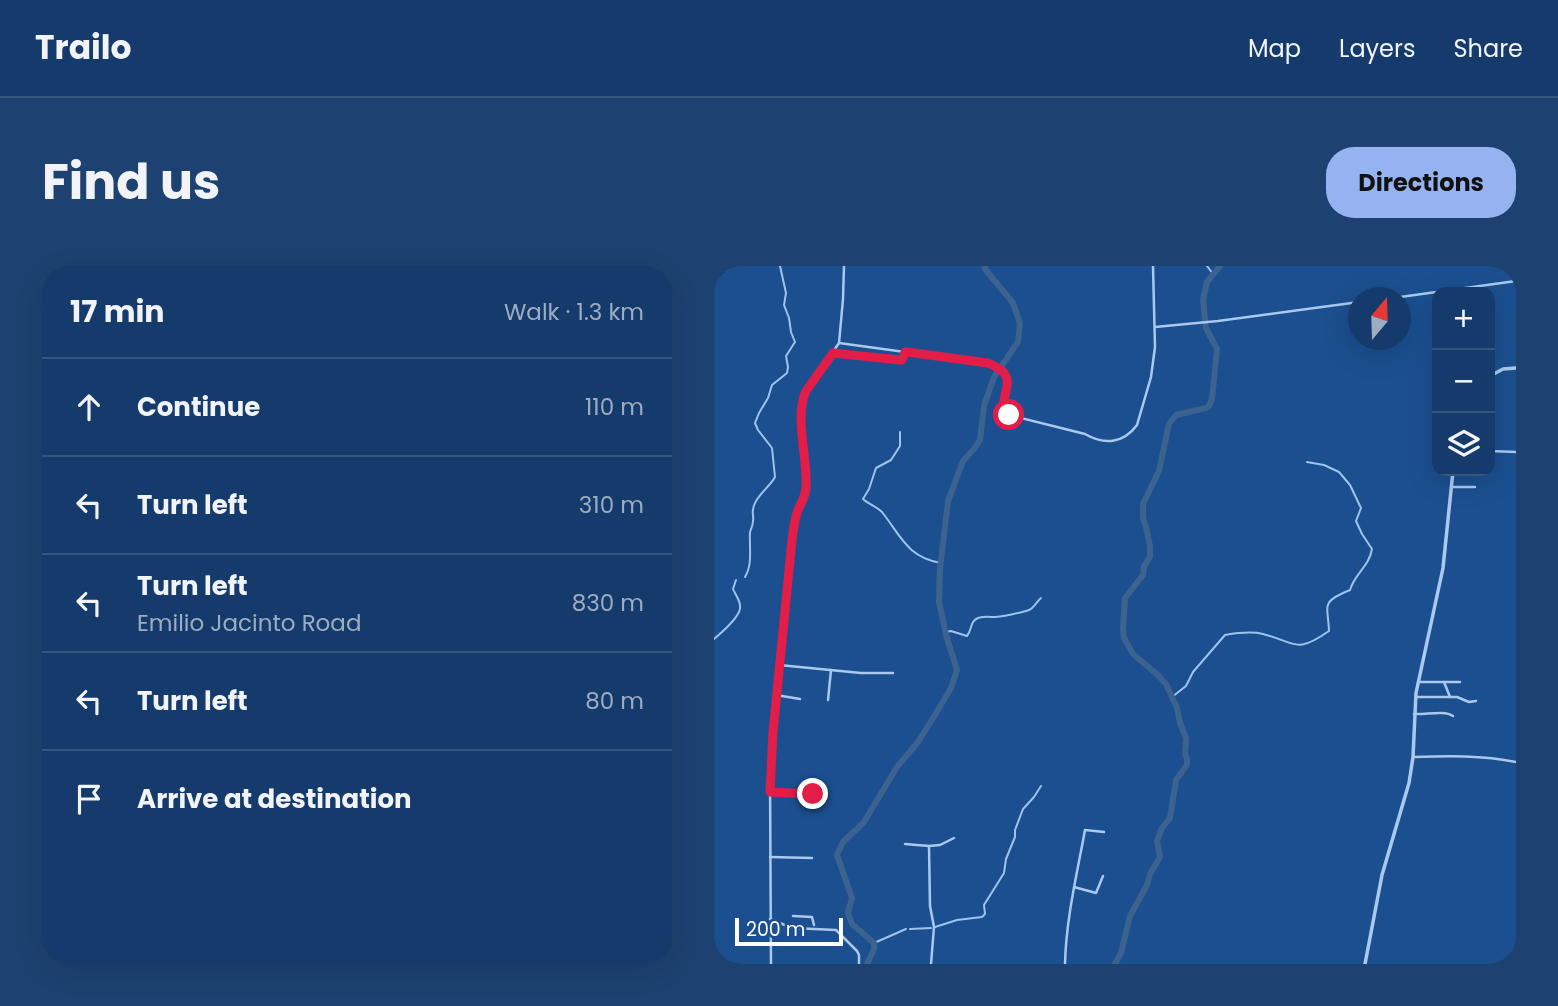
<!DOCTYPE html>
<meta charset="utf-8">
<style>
body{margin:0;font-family:Poppins,sans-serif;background:#1d4271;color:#f1f3f6}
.controls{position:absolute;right:21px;top:21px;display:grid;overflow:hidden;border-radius:14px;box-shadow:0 7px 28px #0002}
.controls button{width:63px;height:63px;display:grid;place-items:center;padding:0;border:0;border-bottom:2px solid #33557e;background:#143b6b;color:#f1f3f6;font:35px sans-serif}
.compass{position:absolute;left:634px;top:21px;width:63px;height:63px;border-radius:50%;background:#143b6b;box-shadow:0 7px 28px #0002;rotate:19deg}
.scale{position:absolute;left:21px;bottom:18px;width:108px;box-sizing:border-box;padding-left:7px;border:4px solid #fff;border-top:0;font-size:19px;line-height:24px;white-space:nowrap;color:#fff;-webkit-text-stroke:5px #1b4f8f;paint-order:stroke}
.stop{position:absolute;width:21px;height:21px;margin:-16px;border:5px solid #e11d48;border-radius:50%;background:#fff}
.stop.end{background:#e11d48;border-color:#fff;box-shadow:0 2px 7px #0008}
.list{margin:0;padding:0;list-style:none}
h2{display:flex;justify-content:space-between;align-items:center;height:91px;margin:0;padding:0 28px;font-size:30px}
h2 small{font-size:23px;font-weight:400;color:#9dadc1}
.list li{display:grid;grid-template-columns:46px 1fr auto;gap:21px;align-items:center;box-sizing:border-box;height:98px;padding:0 28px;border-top:2px solid #33557e}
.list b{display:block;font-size:26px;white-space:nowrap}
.list p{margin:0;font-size:23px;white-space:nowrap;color:#9dadc1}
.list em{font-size:23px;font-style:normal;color:#9dadc1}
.icon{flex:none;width:38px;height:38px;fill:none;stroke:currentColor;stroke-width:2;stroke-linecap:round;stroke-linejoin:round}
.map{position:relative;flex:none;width:802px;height:698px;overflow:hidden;border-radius:28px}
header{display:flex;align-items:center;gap:42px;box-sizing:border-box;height:98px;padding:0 35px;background:#143b6b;border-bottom:2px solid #33557e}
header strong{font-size:33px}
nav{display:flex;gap:38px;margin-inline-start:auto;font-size:24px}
.intro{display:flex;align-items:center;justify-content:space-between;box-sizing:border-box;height:168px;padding:0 42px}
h1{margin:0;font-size:49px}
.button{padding:18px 32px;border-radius:28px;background:#95b2f1;color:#111;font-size:24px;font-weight:700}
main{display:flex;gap:42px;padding:0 42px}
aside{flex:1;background:#143b6b;border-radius:28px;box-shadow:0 7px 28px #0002}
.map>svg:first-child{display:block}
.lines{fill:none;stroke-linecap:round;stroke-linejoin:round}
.stream{stroke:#9cc4f0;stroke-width:2}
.river{stroke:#3c6290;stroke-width:6}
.minor{stroke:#a9c9ee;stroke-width:2.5}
.tertiary{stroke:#a9c9ee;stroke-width:3.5}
.route{stroke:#e11d48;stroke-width:9}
</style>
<header>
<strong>Trailo</strong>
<nav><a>Map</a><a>Layers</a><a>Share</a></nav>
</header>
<div class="intro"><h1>Find us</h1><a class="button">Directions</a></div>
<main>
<aside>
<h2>17 min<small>Walk · 1.3 km</small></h2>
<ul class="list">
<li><svg class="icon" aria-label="ahead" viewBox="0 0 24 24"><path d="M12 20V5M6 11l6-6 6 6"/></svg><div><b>Continue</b></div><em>110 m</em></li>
<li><svg class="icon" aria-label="left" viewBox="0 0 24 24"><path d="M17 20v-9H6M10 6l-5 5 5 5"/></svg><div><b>Turn left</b></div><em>310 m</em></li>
<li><svg class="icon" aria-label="left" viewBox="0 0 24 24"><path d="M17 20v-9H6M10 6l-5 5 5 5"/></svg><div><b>Turn left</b><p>Emilio Jacinto Road</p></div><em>830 m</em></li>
<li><svg class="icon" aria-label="left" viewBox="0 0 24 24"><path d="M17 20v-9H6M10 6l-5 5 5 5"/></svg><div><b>Turn left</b></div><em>80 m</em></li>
<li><svg class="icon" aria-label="arrive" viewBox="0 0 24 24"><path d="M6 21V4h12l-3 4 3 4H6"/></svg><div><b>Arrive at destination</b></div></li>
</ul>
</aside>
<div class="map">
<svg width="802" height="698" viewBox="0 0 802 698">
<rect width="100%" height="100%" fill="#1b4f8f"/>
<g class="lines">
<g class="stream">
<polyline points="493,0 499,8"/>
<path d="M186 166V180L177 194 162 202 155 223 149 233C154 238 162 240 168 246 187 270 193 291 227 297"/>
<path d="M31 311C39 298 35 281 36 266 37 263 39 259 39 255 40 251 38 248 39 244 40 231 56 221 61 211L58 182 44 164 41 157 45 147 54 132 58 119 73 107 74 101 72 90 81 76 77 66 75 52 70 39 72 27 66 0"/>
<path d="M232 366 237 365 253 370C258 364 256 355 264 352 270 350 276 351 281 351 287 351 310 346 315 344 320 342 323 335 327 332"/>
<path d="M0 373C7 367 28 350 26 340 26 334 21 328 19 323L22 314"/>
<path d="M458 431 472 420 479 406 511 369C523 367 537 365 549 368 583 377 582 388 615 365 614 339 606 336 636 324 641 307 655 301 658 283L648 268 642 255 647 242 636 219 625 206 610 199 593 196"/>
<polyline points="221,661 243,654 268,651 271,648 270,639 290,607 292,593 301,571 301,564 309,543 320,531 327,520"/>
<polyline points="196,663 217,662"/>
<polyline points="160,677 192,663"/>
</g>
<g class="river">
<polyline points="153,698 160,683 160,677 138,658 134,647 138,632 123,589 129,576 150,556 183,501 204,476 221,449 237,422 243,404 232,369 225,336 226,303 234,235 249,195 260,183 266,174 270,140 280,111 304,76 306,57 299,37 271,3 271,0"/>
<polyline points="401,698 407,687 416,650 433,619 436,608 446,591 443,575 448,562 456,552 462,514 473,499 473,493 471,488 472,472 466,457 463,442 452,418 445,410 419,388 410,372 409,363 411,332 429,309 430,300 436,291 436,280 432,261 429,252 429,238 445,205 455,158 462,149 492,142 495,140 498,133 503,83 492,62 489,34 493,16 506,0"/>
</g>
<g class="minor">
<polyline points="679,32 802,15"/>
<polyline points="441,61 504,55 645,36"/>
<polyline points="125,77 191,86"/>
<path d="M120 87 186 94H188L191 86H193L274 97C283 100 291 105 294 115 292 126 285 141 295 149L371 168C390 179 409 178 423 159L437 111 441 81 439 0"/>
<polyline points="776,185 802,186"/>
<polyline points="738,221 761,221"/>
<polyline points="65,399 147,407 179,407"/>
<polyline points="704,416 746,416"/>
<polyline points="730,416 736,431"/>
<polyline points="62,429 86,433"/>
<polyline points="702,431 743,431 755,436 762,435"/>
<polyline points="114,434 117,404"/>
<path d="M700 448C712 449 730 444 739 450"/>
<path d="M699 491C733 490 768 489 802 496"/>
<polyline points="56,526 99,528"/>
<polyline points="191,578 215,580 216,640 220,661 217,698"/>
<polyline points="215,580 226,579 240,572"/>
<polyline points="56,591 98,592"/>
<polyline points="360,621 382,627 389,610"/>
<polyline points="79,650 98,651 100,659"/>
<polyline points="56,653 78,662 122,664 143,685 145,689 145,698"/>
<polyline points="57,698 56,509 59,466 78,274 82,249 91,228 92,221 92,195 87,139 92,125 125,77 129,33 130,0"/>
<path d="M351 698C352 653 363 608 371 564L390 566"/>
</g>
<g class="tertiary">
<polyline points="776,110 789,103 802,102"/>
<polyline points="651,698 668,609 695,517 699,491 702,427 729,302 739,205"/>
</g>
</g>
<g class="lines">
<path class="route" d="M99 528 56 526 59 466 78 274C79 265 80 256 83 247 86 238 91 232 92 222 94 193 80 150 92 125L119 87 186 94H188L191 86H193L274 97C314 113 277 132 295 149"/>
</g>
</svg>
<div class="controls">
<button>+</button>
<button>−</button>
<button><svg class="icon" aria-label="layers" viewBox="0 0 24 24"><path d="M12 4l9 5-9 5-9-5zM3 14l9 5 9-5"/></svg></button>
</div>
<svg class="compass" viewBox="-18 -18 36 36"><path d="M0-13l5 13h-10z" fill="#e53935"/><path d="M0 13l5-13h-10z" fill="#9dadc1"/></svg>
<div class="scale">200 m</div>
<div class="stop" style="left:295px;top:149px"></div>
<div class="stop end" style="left:99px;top:528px"></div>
</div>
</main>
